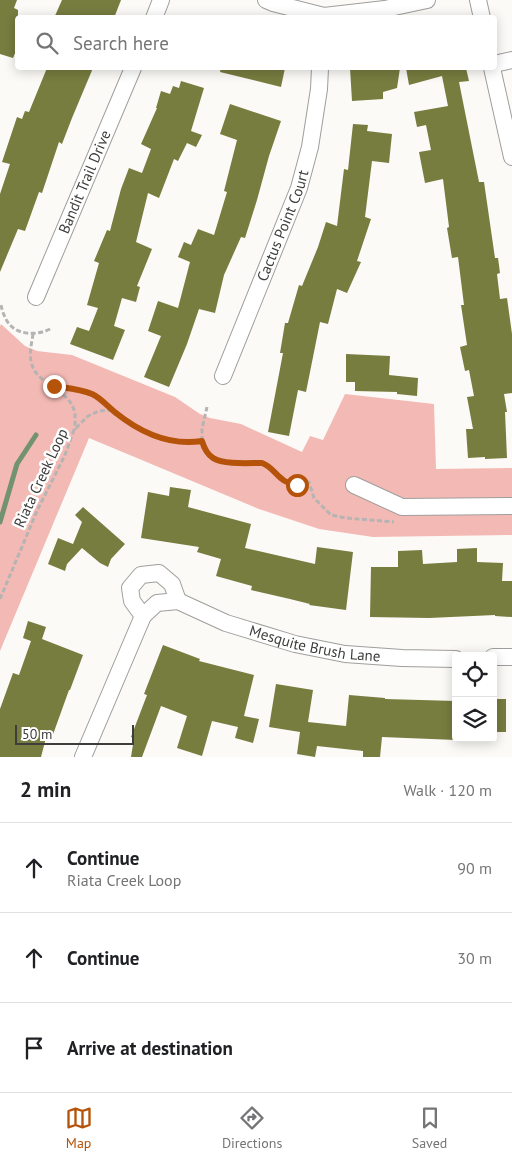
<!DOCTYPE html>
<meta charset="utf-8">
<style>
body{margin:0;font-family:"PT Sans",sans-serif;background:#f6f6f6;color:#202124}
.controls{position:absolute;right:15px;bottom:15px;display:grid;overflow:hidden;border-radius:5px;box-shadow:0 2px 12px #0003}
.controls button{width:45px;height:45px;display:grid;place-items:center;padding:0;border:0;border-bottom:1px solid #e0e0e0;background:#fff;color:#202124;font:25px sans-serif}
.scale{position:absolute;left:15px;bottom:12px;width:119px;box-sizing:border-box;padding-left:5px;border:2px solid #3d3d3b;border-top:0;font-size:14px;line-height:18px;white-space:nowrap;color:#3d3d3b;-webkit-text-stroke:4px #fff;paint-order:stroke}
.stop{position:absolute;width:15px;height:15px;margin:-11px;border:4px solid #b45309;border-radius:50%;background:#fff}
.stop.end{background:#b45309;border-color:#fff;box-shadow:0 1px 5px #0008}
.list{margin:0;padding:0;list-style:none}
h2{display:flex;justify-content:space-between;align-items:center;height:65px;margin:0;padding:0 20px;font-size:21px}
h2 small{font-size:16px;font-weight:400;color:#757577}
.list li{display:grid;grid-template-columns:32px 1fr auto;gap:15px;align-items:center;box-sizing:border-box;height:90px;padding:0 20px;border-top:1px solid #e0e0e0}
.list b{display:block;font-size:19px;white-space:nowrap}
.list p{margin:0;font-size:16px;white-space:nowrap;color:#757577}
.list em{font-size:16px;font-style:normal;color:#757577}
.icon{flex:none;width:28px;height:28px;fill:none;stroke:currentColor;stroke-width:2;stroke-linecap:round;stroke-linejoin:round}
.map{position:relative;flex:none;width:512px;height:757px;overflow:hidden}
.search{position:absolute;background:#fff;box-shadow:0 2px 12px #0003;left:15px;right:15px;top:15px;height:55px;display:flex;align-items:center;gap:12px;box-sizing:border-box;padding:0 18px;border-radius:5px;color:#757577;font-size:19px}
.sheet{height:335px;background:#fff}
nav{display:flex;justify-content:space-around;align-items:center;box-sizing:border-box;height:70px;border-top:1px solid #e0e0e0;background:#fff;font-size:14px;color:#757577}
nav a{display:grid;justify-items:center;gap:2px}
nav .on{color:#b45309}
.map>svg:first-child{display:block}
.green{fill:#f3bab5}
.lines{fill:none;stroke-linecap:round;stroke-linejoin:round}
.stream{stroke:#739270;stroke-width:5}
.building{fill:#777c3f}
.minor-casing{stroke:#a09e9c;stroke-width:18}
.path{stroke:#b6b4b2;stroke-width:3;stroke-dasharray:5 2.5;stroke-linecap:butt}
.minor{stroke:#fff;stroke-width:16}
.route{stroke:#b45309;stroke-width:6}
.labels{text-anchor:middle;stroke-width:5;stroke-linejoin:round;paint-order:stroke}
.street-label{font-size:15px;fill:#3d3d3b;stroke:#fff}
</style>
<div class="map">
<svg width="512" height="757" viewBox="0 0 512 757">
<rect width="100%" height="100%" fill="#fcfaf7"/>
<polygon class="green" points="1,324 25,346 37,351 72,355 175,397 200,414 210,418 241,424 302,452 310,436 323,440 345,394 434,404 436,469 512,468 512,535 373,537 319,529 259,509 89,438 0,651 0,326"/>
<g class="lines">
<polyline class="stream" points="0,522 17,464 36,435"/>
</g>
<g class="building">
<polygon points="0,0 17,0 14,8 18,10 18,46 13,58 0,54"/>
<polygon points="62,0 121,0 114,18 54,18"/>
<polygon points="47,68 93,68 72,118 62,144 59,142 42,193 39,192 25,231 18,229 0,272 0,194 10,164 2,162 17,117 22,119 25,111 29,112"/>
<polygon points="221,68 285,68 281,87 220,72"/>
<polygon points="350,68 400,68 397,88 383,92 383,99 352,101"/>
<polygon points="406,68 466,68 469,81 459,82 479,182 484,182 495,258 498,258 500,273 497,274 500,299 507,298 512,334 512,393 504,394 507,412 505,412 507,458 485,459 485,457 468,458 466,429 473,429 467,397 474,396 469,370 465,371 460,347 467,345 461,305 464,305 458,257 452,258 447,228 449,227 443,179 425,183 419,152 431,150 426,125 417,127 414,112 448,106 442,76 409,85"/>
<polygon points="181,81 204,88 191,131 202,135 196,147 187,143 178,161 174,159 159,198 148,193 136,242 152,249 137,286 140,287 136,302 122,298 114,326 125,330 113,360 70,344 77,327 89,331 98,308 87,305 99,263 94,261 107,230 110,231 121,189 129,168 142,173 151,149 141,144 157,108 156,108 161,91 170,94 173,86 179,88"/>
<polygon points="230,104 281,121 269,156 257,200 245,238 241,237 224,275 215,313 199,309 187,344 169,387 144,377 161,336 148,331 158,301 178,308 190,262 178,257 184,242 191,245 198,229 214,235 227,192 224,191 237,140 220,134"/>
<polygon points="353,124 368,125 367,131 392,134 389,163 372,161 365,217 371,219 357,261 361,262 347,293 337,289 328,324 320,322 306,392 298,390 289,436 268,432 283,353 280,353 285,323 288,323 299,285 302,286 318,247 326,222 337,226 344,169 348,170"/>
<polygon points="346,354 390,356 389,375 418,378 417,396 397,394 397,392 355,391 355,382 346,382"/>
<polygon points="170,487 191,490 188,507 251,524 245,548 315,564 317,547 353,552 346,610 309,605 310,604 290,599 251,590 252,586 216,576 221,559 197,552 199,547 141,538 148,492 169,496"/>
<polygon points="83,507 125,544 111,559 108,567 100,563 82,548 67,564 65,571 48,564 58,538 73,544 82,522 75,515"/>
<polygon points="477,548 477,562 503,563 502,581 512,581 512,617 495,616 495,615 429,618 370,617 371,567 398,567 398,551 422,550 423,564 457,562 457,549"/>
<polygon points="28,621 46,627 42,639 83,655 70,690 69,690 51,740 46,738 41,757 0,757 0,709 13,673 19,675 31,641 23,638"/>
<polygon points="163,645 200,659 199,661 254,675 244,716 259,719 253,743 235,738 238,727 212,721 202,756 177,748 187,716 161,706 142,757 131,757 134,738 131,737 147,695 144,694"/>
<polygon points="276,684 313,690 308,722 346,726 349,695 385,698 385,699 456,701 456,740 382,737 380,757 363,757 363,751 317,746 315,757 297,754 300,732 269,727"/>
<rect x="493" y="699" width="13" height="33"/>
</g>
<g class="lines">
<g class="minor-casing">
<g id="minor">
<polyline points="266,0 273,3 324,16 385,9 427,0"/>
<polyline points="478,0 482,18"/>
<polyline points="154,18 161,0"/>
<polyline points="494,64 512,60"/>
<polyline points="492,68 512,157"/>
<path id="s1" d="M36 297 133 68"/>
<path id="s2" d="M223 376 299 188 310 147 319 89 320 68"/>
<polyline points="354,485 402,507 512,506"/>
<polyline points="143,616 132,601 130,588 141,575 159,573 172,584 178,601"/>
<polyline points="493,657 512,657"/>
<path id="s3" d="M83 757 143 616 157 603 178 601 226 623 295 644 345 654 402 658 456 659"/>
</g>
</g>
<g class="path">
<path d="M1 305C2 310 4 316 7 321 16 336 38 336 52 328"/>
<path d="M33 334C32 342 29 352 31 361 35 386 70 387 75 414 75 419 75 424 75 430"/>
<path d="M54 386C80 389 93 391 111 410"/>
<polyline points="202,441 202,429 207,407"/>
<path d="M0 599 37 511 65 455 74 430 88 416 99 411 112 410 135 426 161 438 173 442 183 443 202 441C204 448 207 454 213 458 224 465 249 463 262 463L266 464C284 478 284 489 309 482L314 498 331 515 346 518 394 522"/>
</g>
<use href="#minor" class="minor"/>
</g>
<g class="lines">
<path class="route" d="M54 386C66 388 80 389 92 394 101 398 108 407 116 413 141 433 170 446 202 441 204 448 207 454 213 458 224 465 249 463 262 463 271 466 275 474 282 479 286 483 292 484 297 485"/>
</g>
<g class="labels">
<g class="street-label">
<text dy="5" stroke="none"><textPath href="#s1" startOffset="125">Bandit Trail Drive</textPath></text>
<text dy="5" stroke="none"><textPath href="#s2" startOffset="162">Cactus Point Court</textPath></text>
<text transform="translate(41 478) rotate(-65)" y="5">Riata Creek Loop</text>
<text dy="5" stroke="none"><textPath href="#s3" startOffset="338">Mesquite Brush Lane</textPath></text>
</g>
</g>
</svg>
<div class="controls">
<button><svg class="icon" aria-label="locate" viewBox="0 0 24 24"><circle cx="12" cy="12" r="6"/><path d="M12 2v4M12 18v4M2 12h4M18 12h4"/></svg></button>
<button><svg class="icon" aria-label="layers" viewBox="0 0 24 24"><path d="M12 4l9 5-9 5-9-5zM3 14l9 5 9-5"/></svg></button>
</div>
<div class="scale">50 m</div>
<div class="stop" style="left:297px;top:485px"></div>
<div class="stop end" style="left:54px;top:386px"></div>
<div class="search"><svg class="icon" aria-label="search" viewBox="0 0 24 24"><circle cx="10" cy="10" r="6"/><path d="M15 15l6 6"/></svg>Search here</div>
</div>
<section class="sheet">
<h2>2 min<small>Walk · 120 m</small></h2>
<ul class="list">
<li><svg class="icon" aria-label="ahead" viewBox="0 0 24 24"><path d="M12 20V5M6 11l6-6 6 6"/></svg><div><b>Continue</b><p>Riata Creek Loop</p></div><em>90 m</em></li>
<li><svg class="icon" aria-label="ahead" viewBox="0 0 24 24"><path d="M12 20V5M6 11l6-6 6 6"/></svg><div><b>Continue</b></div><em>30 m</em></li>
<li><svg class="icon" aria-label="arrive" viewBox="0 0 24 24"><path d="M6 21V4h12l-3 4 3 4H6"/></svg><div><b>Arrive at destination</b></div></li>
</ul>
</section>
<nav>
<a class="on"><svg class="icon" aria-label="map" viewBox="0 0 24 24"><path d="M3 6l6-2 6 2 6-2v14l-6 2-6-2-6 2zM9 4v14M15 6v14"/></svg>Map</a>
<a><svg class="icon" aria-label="directions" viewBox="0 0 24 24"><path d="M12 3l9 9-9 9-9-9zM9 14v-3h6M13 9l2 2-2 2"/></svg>Directions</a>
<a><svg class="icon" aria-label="saved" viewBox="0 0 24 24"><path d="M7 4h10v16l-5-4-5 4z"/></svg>Saved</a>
</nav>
